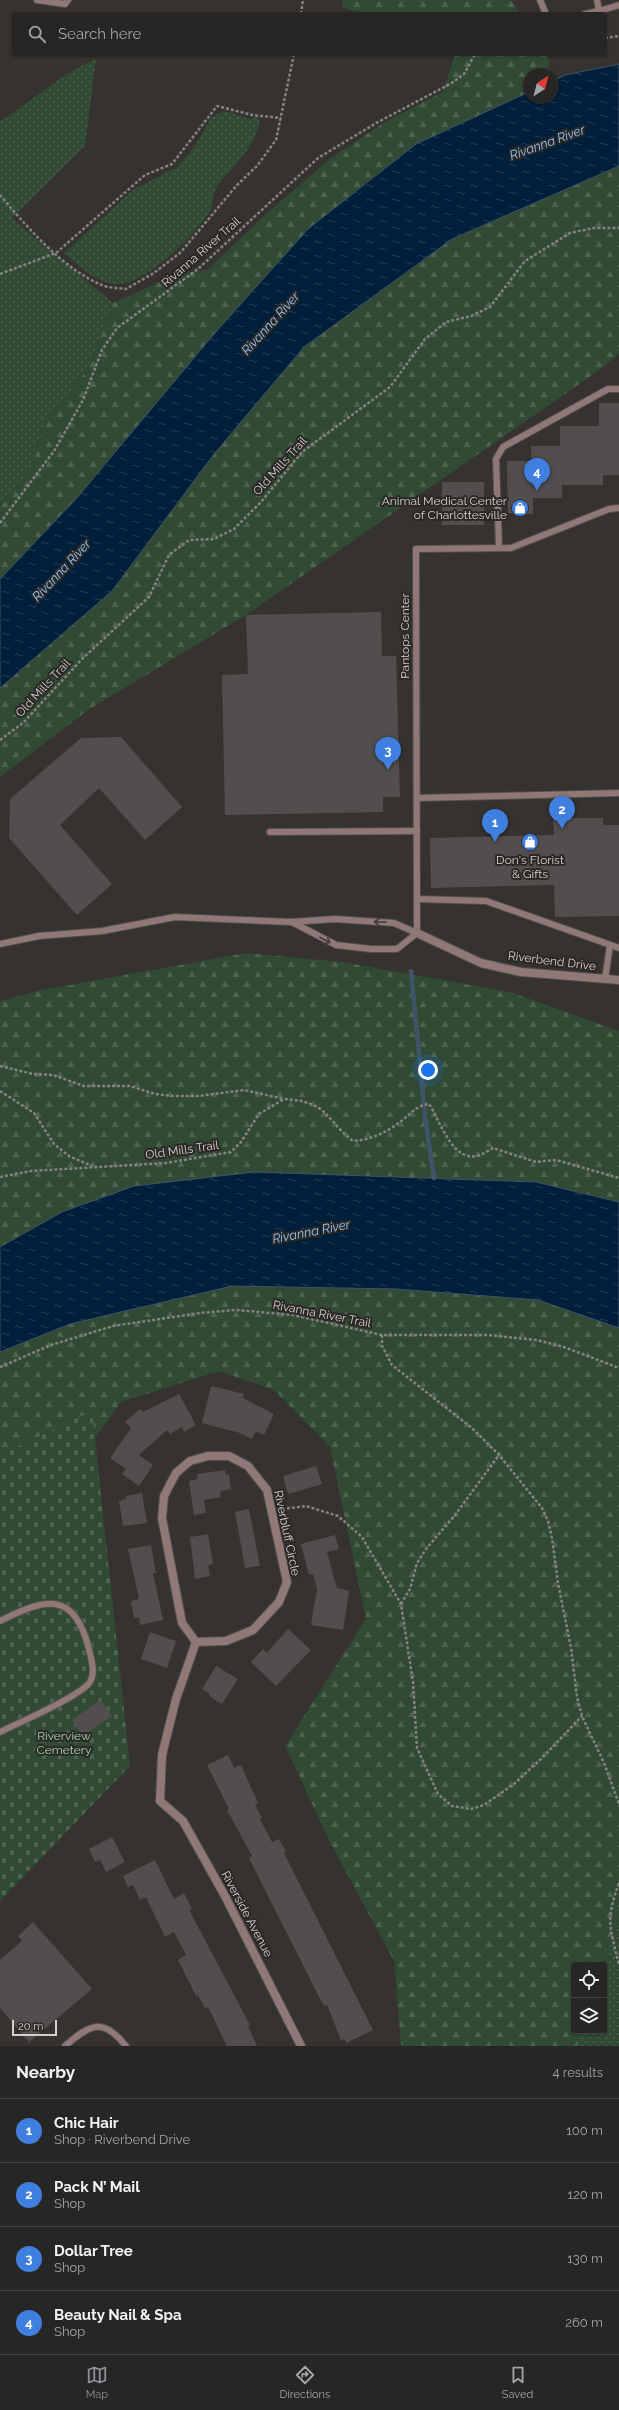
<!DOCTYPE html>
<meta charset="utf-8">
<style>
body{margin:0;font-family:Raleway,sans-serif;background:#343231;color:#f1f3f6}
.controls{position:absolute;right:12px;bottom:12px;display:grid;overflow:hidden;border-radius:4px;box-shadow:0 1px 3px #0004}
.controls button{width:36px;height:36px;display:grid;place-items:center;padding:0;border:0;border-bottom:1px solid #444341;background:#282624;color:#f1f3f6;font:20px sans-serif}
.compass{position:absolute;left:523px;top:68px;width:36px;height:36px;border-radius:50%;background:#282624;box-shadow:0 1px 3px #0004;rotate:36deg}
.scale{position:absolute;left:12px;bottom:10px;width:45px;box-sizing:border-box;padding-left:4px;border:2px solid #d3d1d0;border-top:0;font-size:11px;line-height:14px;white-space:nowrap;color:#d3d1d0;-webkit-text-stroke:3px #2b2826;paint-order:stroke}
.you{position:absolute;left:428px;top:1070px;width:14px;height:14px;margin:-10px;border:3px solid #fff;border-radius:50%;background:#1a73e8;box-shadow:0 0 0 6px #1a73e833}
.badge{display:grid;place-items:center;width:26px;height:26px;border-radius:50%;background:#8c9099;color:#fff;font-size:13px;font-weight:700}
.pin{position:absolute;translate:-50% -33px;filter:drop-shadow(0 1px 2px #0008)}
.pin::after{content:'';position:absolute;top:21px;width:14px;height:12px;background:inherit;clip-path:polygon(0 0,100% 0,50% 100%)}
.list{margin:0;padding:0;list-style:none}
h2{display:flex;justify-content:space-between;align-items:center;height:52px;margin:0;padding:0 16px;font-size:17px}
h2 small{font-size:13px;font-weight:400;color:#a5a5a6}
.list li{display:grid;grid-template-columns:26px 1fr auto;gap:12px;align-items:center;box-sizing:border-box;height:64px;padding:0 16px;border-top:1px solid #444341}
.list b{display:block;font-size:15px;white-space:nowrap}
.list p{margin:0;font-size:13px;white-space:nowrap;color:#a5a5a6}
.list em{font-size:13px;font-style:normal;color:#a5a5a6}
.icon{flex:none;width:22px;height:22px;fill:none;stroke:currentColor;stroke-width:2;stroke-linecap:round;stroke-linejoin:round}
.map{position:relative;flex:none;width:619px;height:2046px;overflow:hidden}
.search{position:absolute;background:#282624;box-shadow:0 1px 3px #0004;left:12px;right:12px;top:12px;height:44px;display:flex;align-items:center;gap:10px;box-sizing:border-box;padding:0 14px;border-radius:4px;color:#a5a5a6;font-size:15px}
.sheet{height:308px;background:#282624}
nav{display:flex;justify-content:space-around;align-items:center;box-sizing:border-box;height:56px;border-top:1px solid #444341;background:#282624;font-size:11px;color:#a5a5a6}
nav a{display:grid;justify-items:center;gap:2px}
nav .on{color:#8c9099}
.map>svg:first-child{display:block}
.grass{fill:url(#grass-dots)}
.forest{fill:url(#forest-firs)}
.cemetery{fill:url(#cemetery-stones)}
.water{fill:url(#water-ripples);stroke:#3f5467}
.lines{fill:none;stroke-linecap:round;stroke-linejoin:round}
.stream{stroke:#3f5467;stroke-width:4.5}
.building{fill:#524e4d}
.service-casing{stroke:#514f4d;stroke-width:8}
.minor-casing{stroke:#514f4d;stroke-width:10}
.path{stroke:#858381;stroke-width:2.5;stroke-dasharray:3 2;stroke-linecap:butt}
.service{stroke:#8f7875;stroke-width:6}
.minor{stroke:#8f7875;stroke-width:8}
.oneway{stroke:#443c3a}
.labels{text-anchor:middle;stroke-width:4;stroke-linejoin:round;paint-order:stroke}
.street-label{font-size:12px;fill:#d3d1d0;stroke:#2b2826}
.poi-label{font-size:12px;fill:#d3d1d0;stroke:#2b2826;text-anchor:end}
.park-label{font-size:12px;fill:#a2dca8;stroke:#2b2826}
.water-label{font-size:13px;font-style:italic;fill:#8dc5f9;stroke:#2b2826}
</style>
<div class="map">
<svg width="619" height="2046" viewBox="0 0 619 2046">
<defs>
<pattern id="grass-dots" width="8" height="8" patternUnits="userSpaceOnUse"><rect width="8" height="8" fill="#314a34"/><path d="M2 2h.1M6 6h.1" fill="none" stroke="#4e6350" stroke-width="1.8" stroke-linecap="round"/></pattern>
<pattern id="forest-firs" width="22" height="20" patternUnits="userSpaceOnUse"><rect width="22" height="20" fill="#314a34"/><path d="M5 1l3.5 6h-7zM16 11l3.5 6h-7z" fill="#4e6350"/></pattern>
<pattern id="cemetery-stones" width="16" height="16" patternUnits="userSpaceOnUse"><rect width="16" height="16" fill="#314a34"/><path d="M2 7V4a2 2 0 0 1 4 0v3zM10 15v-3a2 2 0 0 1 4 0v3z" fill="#4e6350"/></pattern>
<pattern id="water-ripples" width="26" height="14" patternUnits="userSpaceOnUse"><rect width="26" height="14" fill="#001f3a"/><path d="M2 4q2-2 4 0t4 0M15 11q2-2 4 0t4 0" fill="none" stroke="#243e55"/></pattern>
</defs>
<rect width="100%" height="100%" fill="#353230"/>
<g class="grass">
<polygon points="96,58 85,146 12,218 113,303 88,369 46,420 27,472 0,507 0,122 67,74"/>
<path d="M225 111 249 119 259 116C263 139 231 169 218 185 212 192 214 204 210 211 195 235 145 286 116 284 96 283 78 265 64 253L133 190 177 167 192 150 212 117Z"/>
<polygon points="619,1926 619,2046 499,2046 574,2031 604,2031 604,1969 607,1948"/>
</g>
<g class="forest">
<polygon points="342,0 511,0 520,14 362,14 342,7"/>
<polygon points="455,54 545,54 549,61 548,74 529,74 529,92 416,144 214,334 76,499 0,579 0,507 27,472 46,420 88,369 113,303 178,274 207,270 265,215 331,158 385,122 443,92"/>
<polygon points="619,166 619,354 598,371 246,615 88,710 0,777 0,688 112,591 214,454 304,347 452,239"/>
<polygon points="246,953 342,962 510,992 619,1031 619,1202 536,1182 254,1172 134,1186 62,1212 0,1247 0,1001 42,990"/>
<polygon points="232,1286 396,1289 538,1300 619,1328 619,1926 607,1948 604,1969 604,1965 574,1965 574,2031 585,2031 577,2046 403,2046 401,2044 394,1961 330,1842 285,1746 366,1619 330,1447 274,1390 219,1371 121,1402 81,1457 0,1483 0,1352 70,1324"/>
</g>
<polygon class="cemetery" points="92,1411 130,1766 0,1901 0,1455"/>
<g class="water">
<polygon points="619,64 619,166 452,239 304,347 214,454 112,591 0,688 0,579 76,499 214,334 308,229 416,144 529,92 529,98 553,98 553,81 565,75"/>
<polygon points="254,1172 536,1182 619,1202 619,1328 538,1300 396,1289 232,1286 70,1324 0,1352 0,1247 62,1212 134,1186"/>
</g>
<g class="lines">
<polyline class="stream" points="411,971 425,1116 434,1178"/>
</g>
<g class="building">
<polygon points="599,403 619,403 619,475 603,475 603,485 562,485 562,498 533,498 533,514 508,513 507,461 532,461 531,446 560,446 560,426 599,426"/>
<rect x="442" y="482" width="42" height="43"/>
<polygon points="381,612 382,656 396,656 400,797 383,797 383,812 225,815 222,675 248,674 246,615"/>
<polygon points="121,737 182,807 145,840 99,788 60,825 112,884 77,915 9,838 10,799 81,738"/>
<polygon points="553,818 603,818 603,825 619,825 619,916 555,917 554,885 431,888 430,838 554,835"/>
<polygon points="211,1386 244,1394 243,1398 274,1414 264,1435 256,1431 252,1439 240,1433 202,1423"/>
<polygon points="179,1394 196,1425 184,1432 182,1427 170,1434 167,1430 139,1455 153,1465 139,1486 122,1474 126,1469 110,1458 131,1428 125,1422 140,1409 143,1412"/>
<polygon points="316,1466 322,1484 288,1494 283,1476"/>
<polygon points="225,1470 226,1475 229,1474 231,1489 220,1491 221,1497 204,1500 206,1513 194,1515 189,1481 198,1479 197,1474"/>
<polygon points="142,1493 147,1523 123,1526 119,1501 126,1499 126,1496"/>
<polygon points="249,1509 260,1566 245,1568 235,1512"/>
<polygon points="208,1534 213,1564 208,1565 210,1576 195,1579 190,1537"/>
<polygon points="335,1535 339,1549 327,1552 337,1588 349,1591 343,1630 311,1625 317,1589 313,1574 309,1575 301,1544"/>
<polygon points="151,1545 156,1573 153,1573 163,1620 140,1625 139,1617 134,1618 131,1601 139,1599 128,1549"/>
<polygon points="288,1629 311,1650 276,1686 251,1662 263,1649 267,1653"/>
<polygon points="150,1632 176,1641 167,1668 141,1659"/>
<polygon points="216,1666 238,1679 222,1704 209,1696 210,1694 202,1689"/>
<polygon points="100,1700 112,1716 83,1736 72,1720"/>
<polygon points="228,1755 234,1768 241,1765 258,1803 255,1805 262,1818 260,1819 272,1842 279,1839 286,1852 284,1853 373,2030 346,2043 345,2039 341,2040 327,2005 324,2006 317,1993 249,1858 252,1856 227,1810 229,1809 207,1765"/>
<polygon points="112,1837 125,1862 106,1872 100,1860 95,1862 89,1849"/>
<polygon points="155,1860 174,1899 184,1893 192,1909 189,1910 195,1921 250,2025 248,2026 257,2046 227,2046 208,2007 205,2008 198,1995 196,1996 178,1960 186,1955 174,1932 165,1937 146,1897 140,1900 133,1885 128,1887 123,1876"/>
<polygon points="33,1922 92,1989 29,2042 0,2008 0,1960 22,1941 18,1936"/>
</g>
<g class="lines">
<g class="service-casing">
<g id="service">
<polyline points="37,0 65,4 68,0"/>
<polyline points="540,0 546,14"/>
<polyline points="597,0 599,11 619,5"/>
<polyline points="585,14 599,11"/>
<polyline points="499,548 496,459 503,447 608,389 619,389"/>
<polyline points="417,798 619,793"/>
<polyline points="270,832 417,831"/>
<polyline points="417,899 486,901 619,948"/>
<polyline points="292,922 336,945 371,949 397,949 417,933"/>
<polyline points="417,933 416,549 511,548 609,509 619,508"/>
<polyline points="0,944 39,936 102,931 175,917 291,922 335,919 394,923 417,933"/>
<polyline points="605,979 610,945"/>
<path d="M0 1621C46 1598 74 1590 89 1649 91 1659 96 1672 90 1682 81 1696 18 1723 0 1732"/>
<path d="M65 2046C90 2024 103 2017 126 2046"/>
</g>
</g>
<g class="minor-casing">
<g id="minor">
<polyline points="417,933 481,963 521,972 619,980"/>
<polyline points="196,1642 182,1623 162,1518 164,1496 176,1473 190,1461 208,1456 229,1456 248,1466 267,1490 287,1582 279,1602 253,1630 226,1641 196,1642 176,1699 162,1755 160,1801 183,1821 225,1896 301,2046"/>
</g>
</g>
<g class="path">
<polyline points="301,14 303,0"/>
<polyline points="605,38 619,36"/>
<path d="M0 195C25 225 64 270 102 285 109 288 118 288 126 289L154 273 181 252 237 185 257 166 276 140 294 54"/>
<polyline points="0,274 56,253 145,175 172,164 217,106 252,115 281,118"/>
<polyline points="0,523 54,451 83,400 102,350 117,328 198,269 318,158 378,122 452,83 464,74 475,54"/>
<polyline points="0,740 23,723 83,658 149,597 169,555 189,540 214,539 234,529 261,502 302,452 390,387 425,339 446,322 471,316 490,307 525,261 570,233 594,228 619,228"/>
<polyline points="0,1066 33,1074 53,1075 84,1086 130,1086 155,1094 173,1096 199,1096 244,1090 284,1099"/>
<polyline points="0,1091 34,1113 54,1144 69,1156 92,1166"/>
<path d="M0 1177 31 1171 166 1163 231 1152 241 1142 259 1114 284 1099C330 1102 323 1118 353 1141 370 1140 387 1132 400 1122 411 1114 415 1106 429 1104 439 1119 452 1161 476 1156 482 1155 488 1151 493 1148L536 1162 556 1160 619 1178"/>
<polyline points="382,1335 382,1346 392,1365 473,1429 499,1455 542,1508 548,1521 552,1538 558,1583 571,1648 577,1697 582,1716 604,1763 619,1804"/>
<polyline points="0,1367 51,1345 113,1326 200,1313 236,1310 293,1315 382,1335 488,1335 537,1340 564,1347 619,1368"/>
<polyline points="282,1509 306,1506 338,1516 362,1537 401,1604 413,1682 417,1748 438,1794 452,1806 471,1809 484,1805 514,1784 542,1758 582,1716"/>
<polyline points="401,1604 410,1589 417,1563 426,1549 455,1515 499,1455"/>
<path d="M619 1883C605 1921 610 1927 619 1965"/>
</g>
<use href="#service" class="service"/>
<use href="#minor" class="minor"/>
</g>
<defs><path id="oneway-shaft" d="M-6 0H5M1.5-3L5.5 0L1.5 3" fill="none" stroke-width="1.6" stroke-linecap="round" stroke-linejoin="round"/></defs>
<g class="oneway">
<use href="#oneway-shaft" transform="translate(380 922) rotate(-177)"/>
<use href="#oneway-shaft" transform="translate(325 940) rotate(27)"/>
</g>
<defs>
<g id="shop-disc" transform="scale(0.9)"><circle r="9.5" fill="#3f7fe0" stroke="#2b2826"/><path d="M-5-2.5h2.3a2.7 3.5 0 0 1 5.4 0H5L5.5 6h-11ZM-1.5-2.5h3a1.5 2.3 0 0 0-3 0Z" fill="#fff"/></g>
</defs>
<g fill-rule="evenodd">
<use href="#shop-disc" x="520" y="508"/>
<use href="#shop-disc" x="530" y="842"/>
</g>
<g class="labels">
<g class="street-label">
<text transform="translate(201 252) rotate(-41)" y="4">Rivanna River Trail</text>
<text transform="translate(280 466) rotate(-48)" y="4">Old Mills Trail</text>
<text transform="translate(405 636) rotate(-90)" y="4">Pantops Center</text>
<text transform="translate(43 688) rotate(-47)" y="4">Old Mills Trail</text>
<text transform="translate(552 961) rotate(7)" y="4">Riverbend Drive</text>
<text transform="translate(182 1150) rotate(-8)" y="4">Old Mills Trail</text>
<text transform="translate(322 1314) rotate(11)" y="4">Rivanna River Trail</text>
<text transform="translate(287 1533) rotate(78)" y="4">Riverbluff Circle</text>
<text transform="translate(247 1914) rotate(62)" y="4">Riverside Avenue</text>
</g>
<g class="poi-label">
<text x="507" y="505">Animal Medical Center<tspan x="507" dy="14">of Charlottesville</tspan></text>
<text x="530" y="864" text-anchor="middle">Don's Florist<tspan x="530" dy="14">&amp; Gifts</tspan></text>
</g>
<g class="park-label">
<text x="64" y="1740">Riverview<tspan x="64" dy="14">Cemetery</tspan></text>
</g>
<g class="water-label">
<text transform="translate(547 142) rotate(-20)" y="5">Rivanna River</text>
<text transform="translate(270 323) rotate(-48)" y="5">Rivanna River</text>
<text transform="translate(61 570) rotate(-47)" y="5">Rivanna River</text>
<text transform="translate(311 1231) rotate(-11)" y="5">Rivanna River</text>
</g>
</g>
</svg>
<div class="controls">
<button><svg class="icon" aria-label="locate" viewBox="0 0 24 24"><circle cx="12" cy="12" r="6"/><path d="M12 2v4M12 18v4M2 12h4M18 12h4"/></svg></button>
<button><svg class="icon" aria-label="layers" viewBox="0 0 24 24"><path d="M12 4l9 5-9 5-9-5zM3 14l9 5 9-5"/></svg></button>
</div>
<svg class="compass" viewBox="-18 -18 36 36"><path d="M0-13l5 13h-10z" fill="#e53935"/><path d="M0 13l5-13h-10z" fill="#a5a5a6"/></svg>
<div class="scale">20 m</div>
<div class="you"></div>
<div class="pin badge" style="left:495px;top:842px;background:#3f7fe0">1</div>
<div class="pin badge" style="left:562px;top:829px;background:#3f7fe0">2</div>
<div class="pin badge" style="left:388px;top:770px;background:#3f7fe0">3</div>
<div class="pin badge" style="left:537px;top:491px;background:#3f7fe0">4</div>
<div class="search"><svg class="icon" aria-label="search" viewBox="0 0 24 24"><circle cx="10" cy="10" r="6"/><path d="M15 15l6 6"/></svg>Search here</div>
</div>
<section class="sheet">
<h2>Nearby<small>4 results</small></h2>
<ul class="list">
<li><span class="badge" style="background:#3f7fe0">1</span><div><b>Chic Hair</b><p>Shop · Riverbend Drive</p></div><em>100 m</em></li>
<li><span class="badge" style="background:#3f7fe0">2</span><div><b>Pack N’ Mail</b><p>Shop</p></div><em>120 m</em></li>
<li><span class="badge" style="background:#3f7fe0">3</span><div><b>Dollar Tree</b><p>Shop</p></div><em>130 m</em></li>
<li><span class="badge" style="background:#3f7fe0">4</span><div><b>Beauty Nail &amp; Spa</b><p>Shop</p></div><em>260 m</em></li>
</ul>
</section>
<nav>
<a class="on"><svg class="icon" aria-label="map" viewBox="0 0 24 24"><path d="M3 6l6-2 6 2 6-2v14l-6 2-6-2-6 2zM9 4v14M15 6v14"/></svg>Map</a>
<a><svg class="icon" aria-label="directions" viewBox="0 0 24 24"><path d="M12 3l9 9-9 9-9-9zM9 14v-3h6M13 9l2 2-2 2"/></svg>Directions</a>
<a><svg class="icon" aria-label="saved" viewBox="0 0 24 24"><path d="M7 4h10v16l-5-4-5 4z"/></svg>Saved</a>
</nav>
